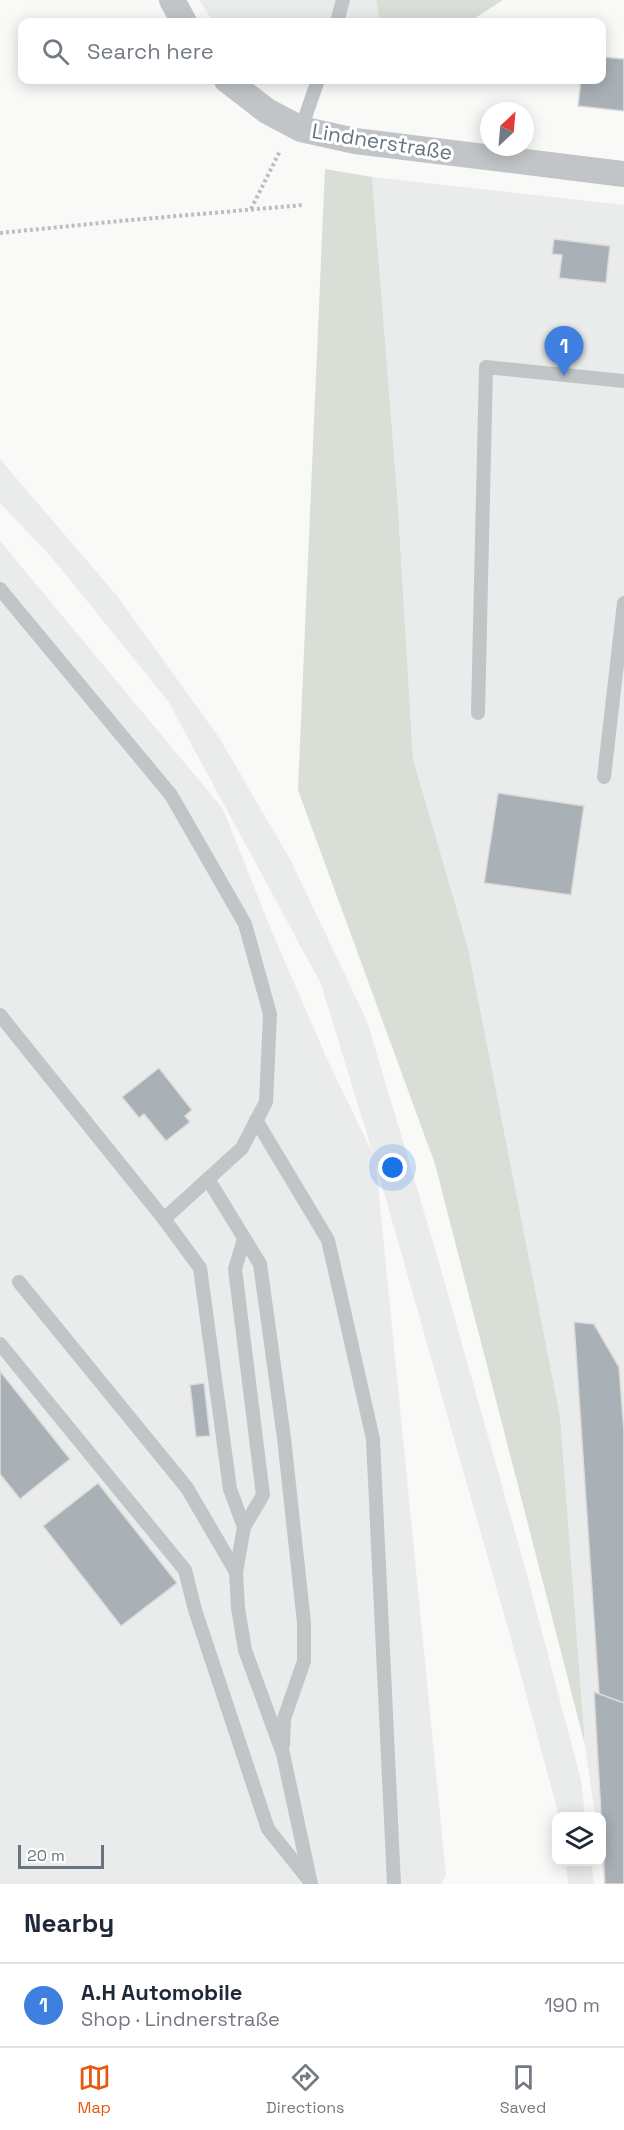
<!DOCTYPE html>
<meta charset="utf-8">
<style>
body{margin:0;font-family:"Space Grotesk",sans-serif;background:#f6f6f7;color:#1f2937}
.controls{position:absolute;right:18px;bottom:18px;display:grid;overflow:hidden;border-radius:12px;box-shadow:0 3px 15px #0003}
.controls button{width:54px;height:54px;display:grid;place-items:center;padding:0;border:0;border-bottom:2px solid #e0e1e3;background:#fff;color:#1f2937;font:30px sans-serif}
.compass{position:absolute;left:480px;top:102px;width:54px;height:54px;border-radius:50%;background:#fff;box-shadow:0 3px 15px #0003;rotate:26deg}
.scale{position:absolute;left:18px;bottom:15px;width:86px;box-sizing:border-box;padding-left:6px;border:3px solid #667580;border-top:0;font-size:16px;line-height:21px;white-space:nowrap;color:#667580;-webkit-text-stroke:4px #fff;paint-order:stroke}
.you{position:absolute;left:393px;top:1168px;width:21px;height:21px;margin:-15px;border:4px solid #fff;border-radius:50%;background:#1a73e8;box-shadow:0 0 0 9px #1a73e833}
.badge{display:grid;place-items:center;width:39px;height:39px;border-radius:50%;background:#ea580c;color:#fff;font-size:20px;font-weight:700}
.pin{position:absolute;translate:-50% -50px;filter:drop-shadow(0 2px 3px #0008)}
.pin::after{content:'';position:absolute;top:32px;width:21px;height:18px;background:inherit;clip-path:polygon(0 0,100% 0,50% 100%)}
.list{margin:0;padding:0;list-style:none}
h2{display:flex;justify-content:space-between;align-items:center;height:78px;margin:0;padding:0 24px;font-size:26px}
h2 small{font-size:20px;font-weight:400;color:#747a83}
.list li{display:grid;grid-template-columns:39px 1fr auto;gap:18px;align-items:center;box-sizing:border-box;height:84px;padding:0 24px;border-top:2px solid #e0e1e3}
.list b{display:block;font-size:22px;white-space:nowrap}
.list p{margin:0;font-size:20px;white-space:nowrap;color:#747a83}
.list em{font-size:20px;font-style:normal;color:#747a83}
.icon{flex:none;width:33px;height:33px;fill:none;stroke:currentColor;stroke-width:2;stroke-linecap:round;stroke-linejoin:round}
.map{position:relative;flex:none;width:624px;height:1884px;overflow:hidden}
.search{position:absolute;background:#fff;box-shadow:0 3px 15px #0003;left:18px;right:18px;top:18px;height:66px;display:flex;align-items:center;gap:15px;box-sizing:border-box;padding:0 21px;border-radius:12px;color:#747a83;font-size:22px}
.sheet{height:162px;background:#fff}
nav{display:flex;justify-content:space-around;align-items:center;box-sizing:border-box;height:84px;border-top:2px solid #e0e1e3;background:#fff;font-size:16px;color:#747a83}
nav a{display:grid;justify-items:center;gap:3px}
nav .on{color:#ea580c}
.map>svg:first-child{display:block}
.built{fill:#eaebeb}
.green{fill:#d9ded7}
.building{fill:#a9b0b6;stroke:#dbdbda;stroke-width:1.5}
.lines{fill:none;stroke-linecap:round;stroke-linejoin:round}
.path{stroke:#bbbec0;stroke-width:4;stroke-dasharray:3 3;stroke-linecap:butt}
.lane{stroke:#c1c5c8;stroke-width:14}
.street{stroke:#c1c5c8;stroke-width:26}
.labels{text-anchor:middle;stroke-width:6;stroke-linejoin:round;paint-order:stroke}
.street-label{font-size:21px;fill:#667580;stroke:#fff}
</style>
<div class="map">
<svg width="624" height="1884" viewBox="0 0 624 1884">
<rect width="100%" height="100%" fill="#f9f9f7"/>
<g class="built">
<polygon points="199,0 376,0 380,22 213,22"/>
<polygon points="372,177 624,205 624,1884 605,1884 601,1862 602,1816 595,1816 585,1745 560,1416 468,948 413,759 397,492"/>
<polygon points="0,459 118,597 220,739 291,861 367,1021 436,1252 523,1560 581,1780 585,1816 559,1816 516,1657 376,1164 446,1875 441,1884 0,1884 0,541 223,809 272,932 328,1061 373,1154 321,984 168,701 53,559 0,503"/>
<polygon points="566,1862 591,1862 594,1884 568,1884"/>
</g>
<g class="green">
<polygon points="376,0 503,0 469,22 380,22"/>
<polygon points="325,169 372,177 397,492 413,759 468,948 560,1416 585,1745 435,1164 298,790"/>
</g>
<g class="building">
<polygon points="602,57 624,59 624,111 578,106 581,80 602,80"/>
<polygon points="554,239 610,246 606,283 559,278 562,255 552,254"/>
<polygon points="498,793 584,806 571,895 484,883"/>
<polygon points="159,1068 192,1110 185,1116 190,1122 166,1141 144,1114 139,1118 122,1097"/>
<polygon points="574,1322 594,1324 619,1367 624,1432 624,1703 599,1694"/>
<polygon points="0,1371 70,1459 20,1499 0,1474"/>
<polygon points="204,1383 210,1436 196,1437 190,1385"/>
<polygon points="98,1483 177,1583 121,1626 43,1526"/>
<polygon points="594,1692 624,1703 624,1884 605,1884"/>
</g>
<g class="lines">
<g class="path">
<polyline points="251,209 280,151"/>
<polyline points="0,233 120,221 303,205"/>
</g>
<g class="lane">
<polyline points="337,22 343,0"/>
<polyline points="301,129 318,80"/>
<polyline points="0,589 171,795 245,924 270,1014 266,1102 242,1148 164,1219 0,1015"/>
<polyline points="478,713 486,367 624,381"/>
<polyline points="604,777 624,603"/>
<polyline points="256,1120 328,1240 373,1439 394,1884"/>
<polyline points="208,1179 260,1264 284,1438 304,1623 304,1661 284,1719 283,1745"/>
<polyline points="164,1219 200,1268 230,1489 244,1527"/>
<polyline points="244,1239 235,1269 263,1495 244,1527 236,1572 238,1608 245,1650 283,1754 311,1884"/>
<polyline points="19,1282 187,1488 236,1572"/>
<polyline points="0,1344 185,1570 195,1610 268,1829 308,1879"/>
</g>
<g class="street">
<polyline points="172,0 184,22"/>
<polyline points="227,80 267,111 301,129 355,141 624,174"/>
</g>
</g>
<g class="labels">
<g class="street-label">
<text transform="translate(382 142) rotate(9)" y="7">Lindnerstraße</text>
</g>
</g>
</svg>
<div class="controls">
<button><svg class="icon" aria-label="layers" viewBox="0 0 24 24"><path d="M12 4l9 5-9 5-9-5zM3 14l9 5 9-5"/></svg></button>
</div>
<svg class="compass" viewBox="-18 -18 36 36"><path d="M0-13l5 13h-10z" fill="#e53935"/><path d="M0 13l5-13h-10z" fill="#747a83"/></svg>
<div class="scale">20 m</div>
<div class="you"></div>
<div class="pin badge" style="left:564px;top:376px;background:#3f7fe0">1</div>
<div class="search"><svg class="icon" aria-label="search" viewBox="0 0 24 24"><circle cx="10" cy="10" r="6"/><path d="M15 15l6 6"/></svg>Search here</div>
</div>
<section class="sheet">
<h2>Nearby<small></small></h2>
<ul class="list">
<li><span class="badge" style="background:#3f7fe0">1</span><div><b>A.H Automobile</b><p>Shop · Lindnerstraße</p></div><em>190 m</em></li>
</ul>
</section>
<nav>
<a class="on"><svg class="icon" aria-label="map" viewBox="0 0 24 24"><path d="M3 6l6-2 6 2 6-2v14l-6 2-6-2-6 2zM9 4v14M15 6v14"/></svg>Map</a>
<a><svg class="icon" aria-label="directions" viewBox="0 0 24 24"><path d="M12 3l9 9-9 9-9-9zM9 14v-3h6M13 9l2 2-2 2"/></svg>Directions</a>
<a><svg class="icon" aria-label="saved" viewBox="0 0 24 24"><path d="M7 4h10v16l-5-4-5 4z"/></svg>Saved</a>
</nav>
